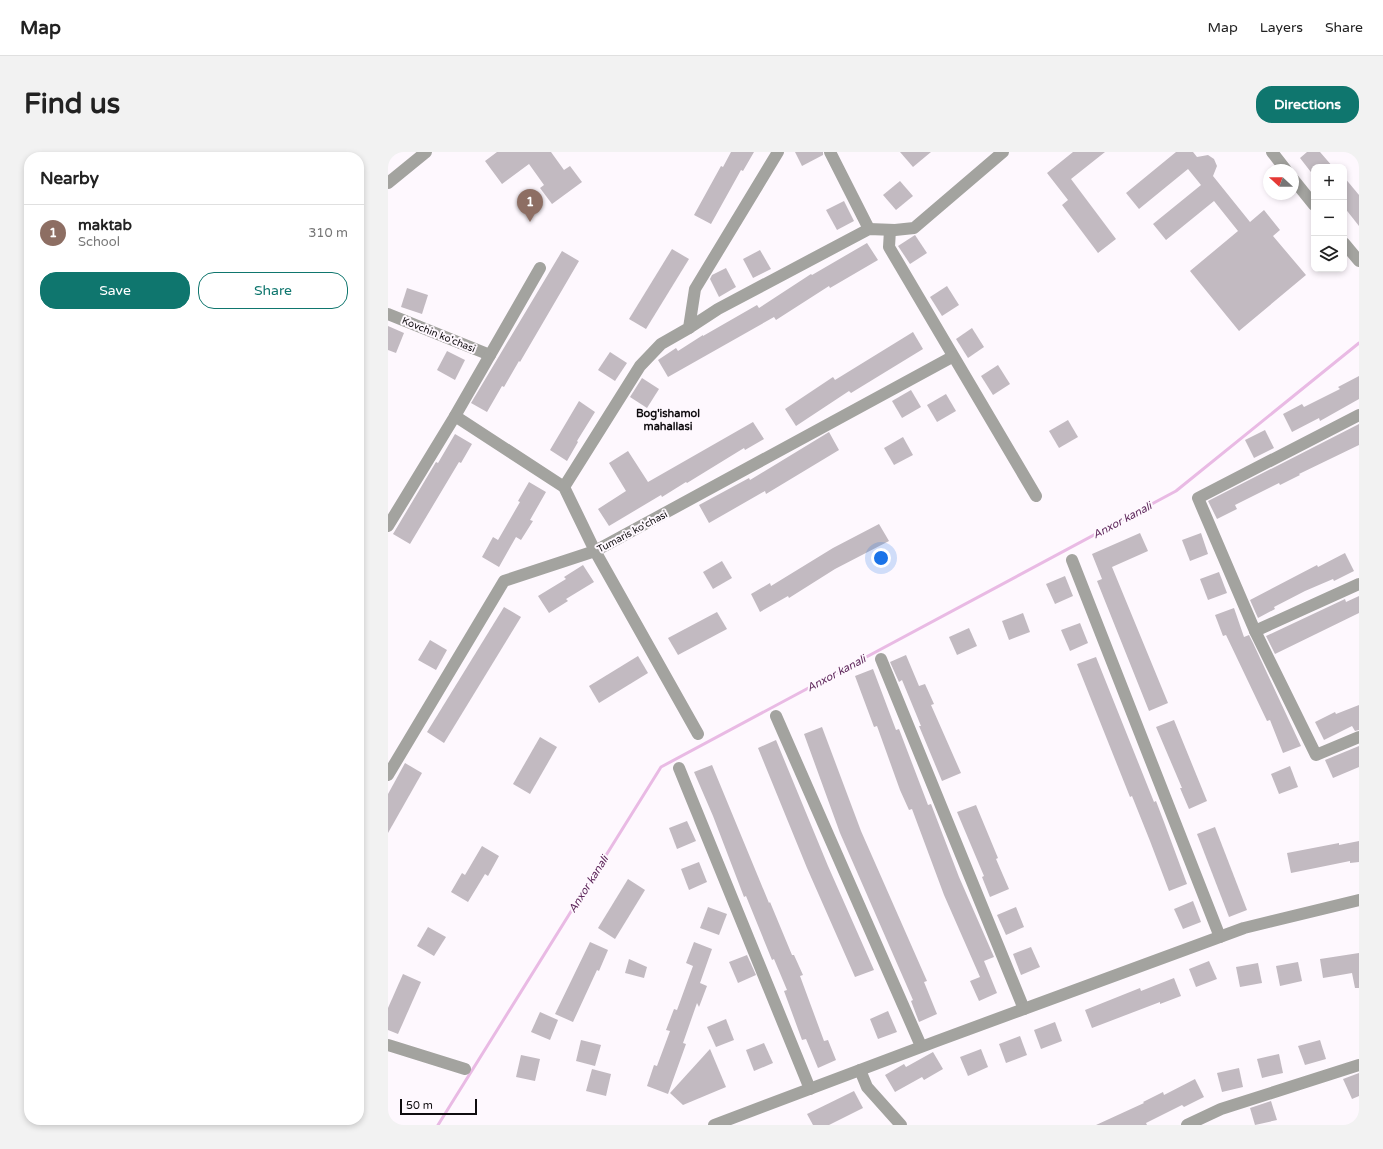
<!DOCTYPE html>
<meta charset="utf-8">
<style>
body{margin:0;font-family:"Varela Round",sans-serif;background:#f2f2f2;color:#222}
.controls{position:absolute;right:12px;top:12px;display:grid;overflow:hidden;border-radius:8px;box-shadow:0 2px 6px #0003}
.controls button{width:36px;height:36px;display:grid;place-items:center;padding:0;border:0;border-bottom:1px solid #e0e0e0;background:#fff;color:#222;font:20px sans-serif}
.compass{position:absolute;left:875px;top:12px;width:36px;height:36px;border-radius:50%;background:#fff;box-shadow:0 2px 6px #0003;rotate:291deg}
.scale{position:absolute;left:12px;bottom:10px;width:77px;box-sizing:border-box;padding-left:4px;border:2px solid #0f0c0f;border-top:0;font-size:11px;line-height:14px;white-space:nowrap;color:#0f0c0f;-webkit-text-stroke:3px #fef8fe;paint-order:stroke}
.you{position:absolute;left:493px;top:406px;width:14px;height:14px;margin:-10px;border:3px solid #fff;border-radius:50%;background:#1a73e8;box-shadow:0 0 0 6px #1a73e833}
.badge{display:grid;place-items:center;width:26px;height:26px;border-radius:50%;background:#0f766e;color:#fff;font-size:13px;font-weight:700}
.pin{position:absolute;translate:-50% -33px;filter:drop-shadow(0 1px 2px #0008)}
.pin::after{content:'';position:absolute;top:21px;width:14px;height:12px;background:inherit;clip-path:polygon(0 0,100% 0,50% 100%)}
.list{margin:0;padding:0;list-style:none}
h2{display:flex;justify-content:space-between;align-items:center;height:52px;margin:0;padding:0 16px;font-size:17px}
h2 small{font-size:13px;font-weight:400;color:#767676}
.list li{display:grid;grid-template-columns:26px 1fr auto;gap:12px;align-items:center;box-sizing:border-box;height:56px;padding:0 16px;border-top:1px solid #e0e0e0}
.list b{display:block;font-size:15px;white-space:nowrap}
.list p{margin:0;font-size:13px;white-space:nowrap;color:#767676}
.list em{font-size:13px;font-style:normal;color:#767676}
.actions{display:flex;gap:8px;padding:12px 16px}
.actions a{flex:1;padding:9px 0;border:1px solid #0f766e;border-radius:16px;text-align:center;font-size:14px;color:#0f766e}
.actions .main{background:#0f766e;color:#fff}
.icon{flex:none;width:22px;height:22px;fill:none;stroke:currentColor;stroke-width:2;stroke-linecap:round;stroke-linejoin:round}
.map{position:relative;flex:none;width:971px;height:973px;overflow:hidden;border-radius:16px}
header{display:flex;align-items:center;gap:24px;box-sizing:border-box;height:56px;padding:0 20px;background:#fff;border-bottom:1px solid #e0e0e0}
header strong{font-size:19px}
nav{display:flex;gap:22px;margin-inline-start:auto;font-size:14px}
.intro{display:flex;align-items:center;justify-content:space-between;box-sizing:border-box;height:96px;padding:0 24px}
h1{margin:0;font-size:28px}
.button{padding:10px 18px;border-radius:16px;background:#0f766e;color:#fff;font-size:14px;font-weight:700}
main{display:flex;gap:24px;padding:0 24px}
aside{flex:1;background:#fff;border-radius:16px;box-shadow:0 2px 6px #0003}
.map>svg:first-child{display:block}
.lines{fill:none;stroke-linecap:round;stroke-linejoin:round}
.stream{stroke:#e9bae4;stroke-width:3}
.building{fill:#c2bac1}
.minor{stroke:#a3a39f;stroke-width:12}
.labels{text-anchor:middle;stroke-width:4;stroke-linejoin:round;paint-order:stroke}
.street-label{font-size:10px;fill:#0f0c0f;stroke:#fef8fe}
.neighbourhood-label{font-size:11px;font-weight:bold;fill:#0f0c0f;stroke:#fef8fe}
.water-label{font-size:11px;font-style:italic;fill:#60295d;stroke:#fef8fe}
</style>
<header>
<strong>Map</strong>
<nav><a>Map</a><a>Layers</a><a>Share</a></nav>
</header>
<div class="intro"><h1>Find us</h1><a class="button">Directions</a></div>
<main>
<aside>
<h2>Nearby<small></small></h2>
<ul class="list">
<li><span class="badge" style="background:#8d6e63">1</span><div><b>maktab</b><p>School</p></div><em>310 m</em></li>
</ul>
<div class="actions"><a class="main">Save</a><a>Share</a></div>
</aside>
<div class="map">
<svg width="971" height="973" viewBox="0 0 971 973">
<rect width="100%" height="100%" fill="#fef8fe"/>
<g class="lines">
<polyline class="stream" points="50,973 273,615 788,339 971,191"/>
</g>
<g class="building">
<polygon points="109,0 163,0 176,18 182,14 194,30 164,52 152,36 156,33 141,12 114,32 97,9"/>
<polygon points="343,0 366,0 355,19 353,18 323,72 306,63 333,14 335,15"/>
<polygon points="407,0 435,0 435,3 414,14"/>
<polygon points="512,0 543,0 525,15"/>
<polygon points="685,0 717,0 683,27 728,87 710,101 674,53 680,48 659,21"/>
<polygon points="788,0 805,0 809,5 820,3 826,7 829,14 825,24 862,70 876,58 892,78 885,84 918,123 851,179 802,119 850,79 826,49 778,88 765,72 813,33 800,17 751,57 738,41"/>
<polygon points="919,0 932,0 945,15 926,15 926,24 912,6"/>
<polygon points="956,25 971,43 971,74 956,55"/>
<polygon points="512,29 525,44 508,58 495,43"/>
<polygon points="456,49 466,69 449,78 438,58"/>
<polygon points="527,83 539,101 522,112 510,94"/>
<polygon points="479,91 490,108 442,136 441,134 388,168 386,165 280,225 270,208 288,196 290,199 315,183 315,184 369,153 371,156 423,122 424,123"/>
<polygon points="284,97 301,107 258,177 241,167"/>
<polygon points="372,98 383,117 365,126 355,107"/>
<polygon points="174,99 191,109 132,210 131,209 116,235 114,234 99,260 83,251"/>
<polygon points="338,116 348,135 331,145 322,127 324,123"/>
<polygon points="559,134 571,153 554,164 542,145"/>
<polygon points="19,136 40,143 34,162 13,155"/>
<polygon points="0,174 16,181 8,201 0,198"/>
<polygon points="584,176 596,195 580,206 568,187"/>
<polygon points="525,180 535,197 463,241 461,239 408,274 397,257 445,225 447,228"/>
<polygon points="59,199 77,208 67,228 49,218"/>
<polygon points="222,200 239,211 227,229 210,218"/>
<polygon points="610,213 622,232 605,243 593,224"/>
<polygon points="971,224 971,247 932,269 931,266 904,280 895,262 914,252 916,255 952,237 950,235"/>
<polygon points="254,226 271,237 259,256 242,245"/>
<polygon points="523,238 533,255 514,266 504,249"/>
<polygon points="558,242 568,259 549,270 539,253"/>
<polygon points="191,249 207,260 189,289 190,290 179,309 162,298"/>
<polygon points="680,268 690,285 671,296 661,279"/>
<polygon points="365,270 376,287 357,298 356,296 299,331 298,330 274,345 273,343 221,374 210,357 238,339 221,311 240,299 260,330"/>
<polygon points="971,272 971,293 911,322 912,323 892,333 891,331 847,353 849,357 829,367 820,349"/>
<polygon points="877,278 886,296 866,306 857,288"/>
<polygon points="441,280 451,298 378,342 377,339 321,371 311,353 361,326 362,328"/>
<polygon points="67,282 84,292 73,311 71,310 22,392 5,382 48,310 50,311"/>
<polygon points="515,285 525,303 506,313 496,296"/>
<polygon points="141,330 158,340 142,368 145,369 133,388 128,385 111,415 94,405 105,385 110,388 132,350 130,349"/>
<polygon points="491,372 501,389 447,417 401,446 400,444 372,460 363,442 382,431 383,434 445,396"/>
<polygon points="752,381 760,399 724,415 780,551 761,559 709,429 714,427 704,402"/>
<polygon points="813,381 820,402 802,409 794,388"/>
<polygon points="957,401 966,419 946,429 945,427 917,439 886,455 887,457 870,466 862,448 929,413 930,415"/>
<polygon points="334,409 344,426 325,437 315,420"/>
<polygon points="195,413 206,430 178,447 180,449 161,461 150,444 178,427 176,425"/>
<polygon points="831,420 839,441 820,448 812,427"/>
<polygon points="677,424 685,444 667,452 658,432"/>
<polygon points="971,444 971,461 887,502 878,484 957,447 958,450"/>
<polygon points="116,455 133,465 56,591 39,580"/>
<polygon points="846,456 856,485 861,483 865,491 913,594 895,601 882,568 879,569 838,483 835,484 827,463"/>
<polygon points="329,460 339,477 290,503 280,486"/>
<polygon points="635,461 642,480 621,488 614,469"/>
<polygon points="692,471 700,491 682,499 673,478"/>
<polygon points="581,476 589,494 569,503 561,485"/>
<polygon points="42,488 59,498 48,518 30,508"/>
<polygon points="518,503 531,534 537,532 546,552 543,553 573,621 554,629 531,574 533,574 514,528 511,530 502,510"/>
<polygon points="250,504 260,521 211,551 201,534"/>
<polygon points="708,505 766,650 768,649 776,670 799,732 781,739 762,689 744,644 742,645 689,512"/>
<polygon points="485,517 508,578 511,577 540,653 543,652 571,725 606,805 596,809 609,841 591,849 582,829 592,825 556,743 524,657 521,658 512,638 489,574 486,575 467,524"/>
<polygon points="971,553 971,578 967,579 964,574 936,588 927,570 947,560 948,562"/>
<polygon points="786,568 819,649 801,657 792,636 794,636 768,575"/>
<polygon points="434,575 473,679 539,829 536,830 549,862 531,870 523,849 525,848 452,681 416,582"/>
<polygon points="152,585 169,595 142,642 125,632"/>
<polygon points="388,588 440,714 486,818 467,825 419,716 370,596"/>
<polygon points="971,594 971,615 945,626 937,608"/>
<polygon points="17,611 34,621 0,681 0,642"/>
<polygon points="324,613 381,751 382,750 404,803 406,803 415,823 412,824 436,889 440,888 448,908 430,916 418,887 414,888 396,839 399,838 386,807 384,808 358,744 356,745 325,664 306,620"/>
<polygon points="902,614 910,635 891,642 883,622"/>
<polygon points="588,653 610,706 608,707 621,737 602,745 594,725 596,724 569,660"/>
<polygon points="299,669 308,689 289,697 281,676"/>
<polygon points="827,675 859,758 841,765 809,682"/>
<polygon points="971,689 971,710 962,711 962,709 903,721 899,701 951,691 951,693"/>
<polygon points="94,694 111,704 100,724 97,722 80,750 63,740 74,721 77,723"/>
<polygon points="311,710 319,730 301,738 293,717"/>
<polygon points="240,727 257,738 227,787 210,776"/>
<polygon points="805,749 813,770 795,777 786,757"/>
<polygon points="320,755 339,762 331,783 312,776"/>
<polygon points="628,755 636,775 618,783 609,763"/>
<polygon points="40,775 58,785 46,804 29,794"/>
<polygon points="202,790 220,798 211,819 209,818 185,870 167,862"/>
<polygon points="306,790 324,797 312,831 319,834 311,855 309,851 295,891 298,892 280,942 259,934 266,913 269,914 282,879 278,878 286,857 289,858 305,814 298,811"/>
<polygon points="643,795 652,815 633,823 625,802"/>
<polygon points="971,801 971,836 967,836 964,821 935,826 932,807"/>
<polygon points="359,803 368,823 350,831 341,810"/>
<polygon points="241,807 259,815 256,826 237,821"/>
<polygon points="821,809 829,827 808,835 801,817"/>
<polygon points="910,810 914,829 892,834 888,814"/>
<polygon points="870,811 874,831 852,835 848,815"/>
<polygon points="15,822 33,830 10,882 0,878 0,856"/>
<polygon points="786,826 793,844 772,852 772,850 704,876 697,858 752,836 753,839"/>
<polygon points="500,859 509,880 490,887 482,867"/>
<polygon points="152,860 170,868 162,888 143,880"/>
<polygon points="338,867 346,888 328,895 319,875"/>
<polygon points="667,870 674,889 653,897 646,878"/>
<polygon points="632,884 639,903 618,911 611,892"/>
<polygon points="193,888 213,893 207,914 188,909"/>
<polygon points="932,888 938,907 917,913 910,894"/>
<polygon points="376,891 385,911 366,919 358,898"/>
<polygon points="322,897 338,935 295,953 282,941"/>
<polygon points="593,897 600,915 580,924 572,905"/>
<polygon points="545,900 555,917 536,928 534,925 507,940 497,923 516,912 518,915"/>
<polygon points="891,902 895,921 874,926 869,907"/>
<polygon points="133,903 152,907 147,929 128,925"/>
<polygon points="851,916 855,935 834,940 829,921"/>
<polygon points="204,917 223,922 218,944 198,939"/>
<polygon points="971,921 971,944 964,947 955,927"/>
<polygon points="807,927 816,945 796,955 794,953 758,971 759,973 708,973 756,951 755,950 775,940 776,943"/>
<polygon points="466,939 475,956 441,973 425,973 419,962"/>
<polygon points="883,949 889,968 867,973 862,956"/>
</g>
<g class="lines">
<g class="minor">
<polyline points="442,0 481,77"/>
<polyline points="884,0 898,18"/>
<polyline points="905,27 926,53"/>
<polyline points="0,31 38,0"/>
<polyline points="502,78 501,95 648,344"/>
<polyline points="956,91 971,109"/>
<polyline points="0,162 102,203"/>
<polyline points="301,176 330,157 481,77 507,78 526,76 615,0"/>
<polyline points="971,263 810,346 867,479 928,603 971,585"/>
<polyline points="67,264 176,335 207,399 310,582"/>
<polyline points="176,335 252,214 273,192 301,176 307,137 390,0"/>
<polyline points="0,374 67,264 152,116"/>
<polyline points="684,408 832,785"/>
<polyline points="867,479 971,432"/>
<polyline points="493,507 636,857"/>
<polyline points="388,564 533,894"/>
<polyline points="291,616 422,937"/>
<polyline points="0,623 116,429 207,399 564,205"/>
<polyline points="0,893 77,917"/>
<polyline points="472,918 479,935 513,973"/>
<polyline points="326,973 549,889 856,776 971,748"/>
<polyline points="799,973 833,957 971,913"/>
</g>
</g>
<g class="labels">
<g class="street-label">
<text transform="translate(51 182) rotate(22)" y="4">Kovchin ko'chasi</text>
<text transform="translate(244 379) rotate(-28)" y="4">Tumaris ko'chasi</text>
</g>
<g class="neighbourhood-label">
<text x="280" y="265">Bog'ishamol<tspan x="280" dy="13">mahallasi</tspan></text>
</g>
<g class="water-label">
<text transform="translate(734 368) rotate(-28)" y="4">Anxor kanali</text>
<text transform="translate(448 521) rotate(-28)" y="4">Anxor kanali</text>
<text transform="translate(200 732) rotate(-58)" y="4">Anxor kanali</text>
</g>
</g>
</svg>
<div class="controls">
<button>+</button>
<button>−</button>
<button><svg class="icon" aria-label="layers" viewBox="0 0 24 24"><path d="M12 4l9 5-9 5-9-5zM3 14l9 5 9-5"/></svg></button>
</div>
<svg class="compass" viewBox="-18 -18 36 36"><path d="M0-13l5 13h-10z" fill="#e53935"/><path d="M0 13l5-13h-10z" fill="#767676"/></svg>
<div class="scale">50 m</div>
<div class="you"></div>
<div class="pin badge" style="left:142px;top:70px;background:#8d6e63">1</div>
</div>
</main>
